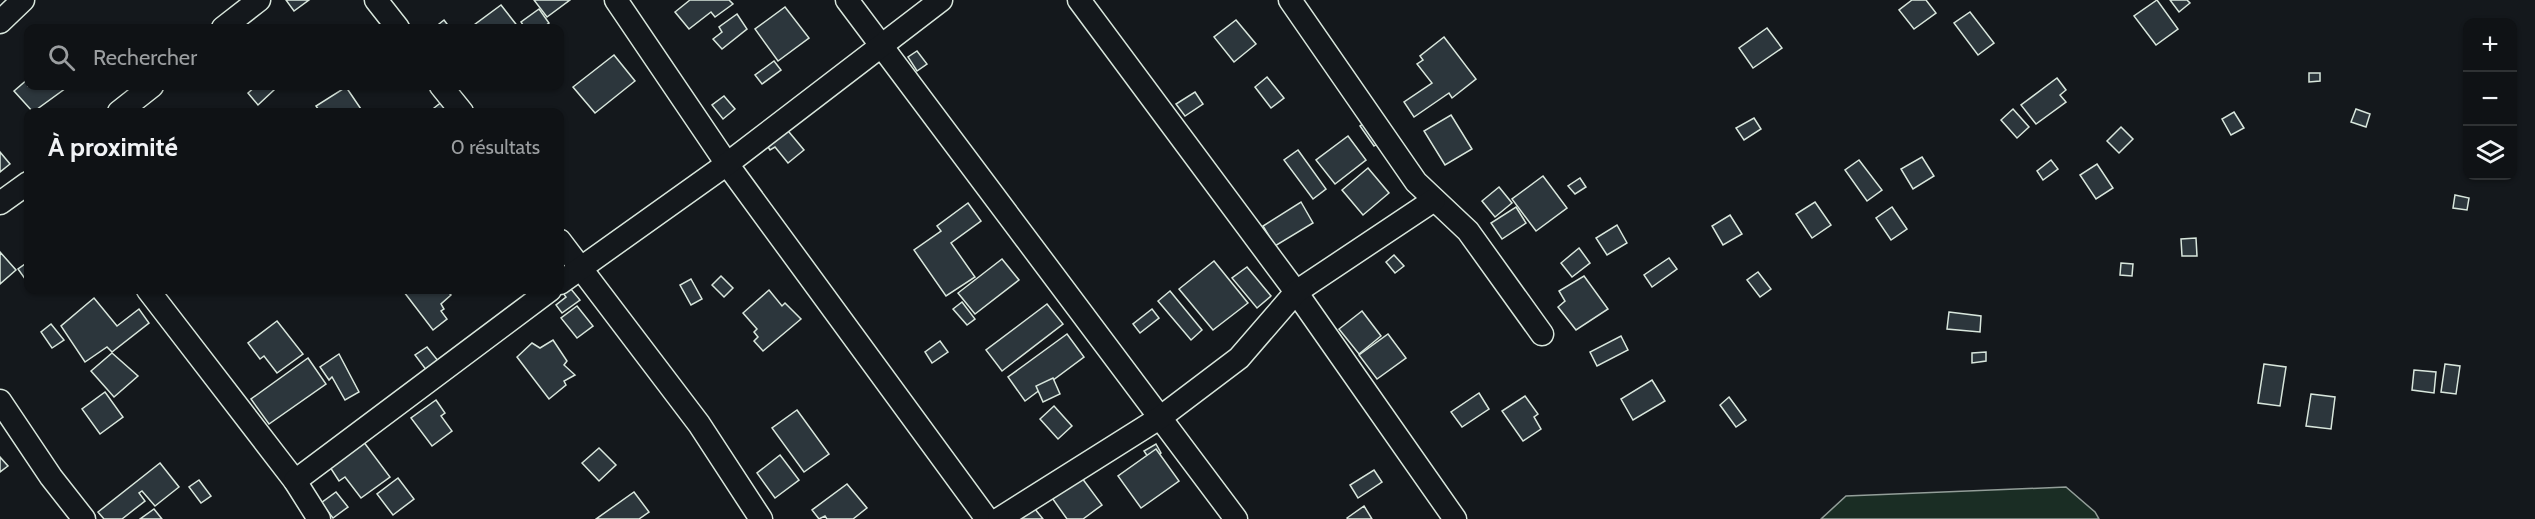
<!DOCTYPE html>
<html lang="fr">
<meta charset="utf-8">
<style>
body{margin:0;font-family:Cabin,sans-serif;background:#181b1e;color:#f1f3f6}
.controls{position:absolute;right:18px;top:18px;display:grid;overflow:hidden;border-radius:12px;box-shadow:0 2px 4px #0004}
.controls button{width:54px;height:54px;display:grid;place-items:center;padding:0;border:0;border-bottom:2px solid #2f3234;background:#0f1215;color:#f1f3f6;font:30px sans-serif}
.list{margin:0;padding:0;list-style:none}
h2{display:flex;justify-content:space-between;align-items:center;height:78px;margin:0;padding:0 24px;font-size:26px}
h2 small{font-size:20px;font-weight:400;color:#9b9ea0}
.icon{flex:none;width:33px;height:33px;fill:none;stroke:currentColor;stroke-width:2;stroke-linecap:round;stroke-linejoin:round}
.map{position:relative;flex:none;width:2535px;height:519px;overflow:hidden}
.search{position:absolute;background:#0f1215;box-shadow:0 2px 4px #0004;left:24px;top:24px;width:540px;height:66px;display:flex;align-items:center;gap:15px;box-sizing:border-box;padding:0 21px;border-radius:12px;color:#9b9ea0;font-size:22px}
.panel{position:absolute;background:#0f1215;box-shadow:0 2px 4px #0004;left:24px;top:108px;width:540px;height:186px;border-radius:12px}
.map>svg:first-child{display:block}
.green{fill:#1a2d24;stroke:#939e99;stroke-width:1.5}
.building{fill:#2c363c;stroke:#d8e6dc;stroke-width:1.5}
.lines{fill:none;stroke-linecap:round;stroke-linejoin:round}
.minor-casing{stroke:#d8e6dc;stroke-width:25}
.minor{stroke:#14181c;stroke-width:22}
</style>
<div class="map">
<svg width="2535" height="519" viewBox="0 0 2535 519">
<rect width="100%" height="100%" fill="#14181c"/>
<polygon class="green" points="2066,487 2095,512 2099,519 1821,519 1846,496"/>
<g class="building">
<polygon points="286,0 309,0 294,11"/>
<polygon points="534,0 570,0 547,17"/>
<polygon points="690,0 729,0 733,4 715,17 711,12 689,29 675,12"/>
<polygon points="1912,0 1926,0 1936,13 1914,29 1899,10"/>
<polygon points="2157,0 2178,29 2156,45 2134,16"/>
<polygon points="2170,0 2187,0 2190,3 2179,12"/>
<polygon points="501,5 519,28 476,28 474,25"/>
<polygon points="785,7 809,38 778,61 755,29"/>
<polygon points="539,9 549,23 542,28 525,28 521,22"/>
<polygon points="1970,12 1994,43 1978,55 1954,23"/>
<polygon points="737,14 747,29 722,49 713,39 722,32 719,27"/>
<polygon points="444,20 450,28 434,28"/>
<polygon points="1236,20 1256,44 1234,62 1214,37"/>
<polygon points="1767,28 1782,48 1753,68 1739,48"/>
<polygon points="1444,37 1476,79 1452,98 1449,93 1414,117 1404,102 1432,83 1417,64 1423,60 1420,56"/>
<polygon points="917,51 927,64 917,71 908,57"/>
<polygon points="614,55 635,81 595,113 573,87"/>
<polygon points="774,61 781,70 762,84 755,75"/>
<polygon points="2309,73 2320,73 2320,81 2309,82"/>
<polygon points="1267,77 1284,98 1271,108 1255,87"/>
<polygon points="2057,78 2066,90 2060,95 2066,102 2036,124 2021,105"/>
<polygon points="28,79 28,86 63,86 66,88 33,112 14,91"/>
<polygon points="256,86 270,86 274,90 258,105 248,93"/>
<polygon points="346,87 363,112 320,112 316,106"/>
<polygon points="1195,92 1203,104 1185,116 1176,104"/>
<polygon points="724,96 735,109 723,119 712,105"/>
<polygon points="443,101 452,112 438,112 434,108"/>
<polygon points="2013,109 2029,127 2017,138 2001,120"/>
<polygon points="2356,109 2370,114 2366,127 2351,122"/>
<polygon points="2234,112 2244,128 2231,135 2222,119"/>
<polygon points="1451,115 1472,149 1445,165 1424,131"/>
<polygon points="1372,118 1386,138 1374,146 1360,126"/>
<polygon points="1754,118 1761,129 1744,140 1736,128"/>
<polygon points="784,126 804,150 788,163 775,147 770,150 763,139"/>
<polygon points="2121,127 2133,139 2119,153 2107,141"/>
<polygon points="1348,136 1366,160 1335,184 1316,160"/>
<polygon points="1298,150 1326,189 1313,199 1284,160"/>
<polygon points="0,152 10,164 0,172"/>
<polygon points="1922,157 1934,176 1913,189 1901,169"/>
<polygon points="1859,160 1882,190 1867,201 1845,170"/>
<polygon points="2051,160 2058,169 2043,180 2037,171"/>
<polygon points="2097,164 2113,188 2096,199 2080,175"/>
<polygon points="1368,168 1389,193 1363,215 1342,190"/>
<polygon points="1543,176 1567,208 1536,231 1512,199"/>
<polygon points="1580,178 1586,187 1575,194 1568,186"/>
<polygon points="1499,187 1512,203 1495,217 1482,201"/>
<polygon points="2455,195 2469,198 2467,210 2453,208"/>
<polygon points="1301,202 1313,223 1275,246 1263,226"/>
<polygon points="1815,202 1831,225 1812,238 1796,214"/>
<polygon points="968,203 981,221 951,243 975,277 946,296 914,250 941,231 937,226"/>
<polygon points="1516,207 1526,223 1502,239 1491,223"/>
<polygon points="1892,207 1907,229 1891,240 1876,218"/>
<polygon points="1730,215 1742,234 1723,245 1712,226"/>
<polygon points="1617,225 1627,243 1607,255 1596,238"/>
<polygon points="2196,238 2197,256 2182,256 2181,239"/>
<polygon points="1579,248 1590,263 1572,277 1561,263"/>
<polygon points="0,252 16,270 0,284"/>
<polygon points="1394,255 1404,266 1395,273 1386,262"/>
<polygon points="1669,258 1677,269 1652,287 1644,275"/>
<polygon points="1002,259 1019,280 975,314 958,293"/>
<polygon points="1214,261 1248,303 1213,330 1179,289"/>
<polygon points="28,262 28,283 18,269"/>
<polygon points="2121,263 2133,264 2132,276 2120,275"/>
<polygon points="1247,267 1271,296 1257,308 1232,278"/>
<polygon points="1758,272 1771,289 1760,297 1747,280"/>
<polygon points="721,276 733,288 724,297 712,285"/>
<polygon points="1584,276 1608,309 1576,330 1558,307 1565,301 1559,291"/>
<polygon points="691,279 702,299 691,305 680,285"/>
<polygon points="566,283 580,300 562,313 556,305 566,297 560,289"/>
<polygon points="408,290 446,290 451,295 441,304 444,309 441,311 447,319 433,330 404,292"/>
<polygon points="769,290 782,306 785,303 801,319 763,351 754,341 758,337 754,332 757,329 743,313"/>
<polygon points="1170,291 1202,330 1191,340 1158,301"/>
<polygon points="94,298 117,326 139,309 149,323 112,352 107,347 85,362 61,326"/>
<polygon points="962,302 975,319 967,325 953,309"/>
<polygon points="1047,304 1063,324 1002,371 986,350"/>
<polygon points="577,306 593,326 577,338 561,318"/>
<polygon points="1152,309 1159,318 1140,333 1133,324"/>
<polygon points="1362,311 1381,336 1359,354 1339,329"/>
<polygon points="1949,312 1981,316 1980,332 1947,329"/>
<polygon points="277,321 303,354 277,373 264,356 260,359 248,343"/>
<polygon points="51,324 64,340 52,348 41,332"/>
<polygon points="1067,334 1084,357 1025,401 1008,377"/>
<polygon points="1388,334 1406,358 1377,379 1359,355"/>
<polygon points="1621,336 1628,350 1597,366 1590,352"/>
<polygon points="553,340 567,361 564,365 575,375 564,381 566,385 549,399 517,357 532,343 540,348"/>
<polygon points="940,341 948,352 932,363 925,352"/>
<polygon points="427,347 439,362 427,371 415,355"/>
<polygon points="1986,352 1986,361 1972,363 1972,353"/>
<polygon points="112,353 138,376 114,397 91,371"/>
<polygon points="339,354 359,392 345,400 332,377 329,380 320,367"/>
<polygon points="308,358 326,384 269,424 251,399"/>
<polygon points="2264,364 2286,367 2280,406 2258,403"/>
<polygon points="2445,364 2460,366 2456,394 2441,392"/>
<polygon points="2414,370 2436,372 2434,393 2412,390"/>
<polygon points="1053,378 1060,394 1043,402 1036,386"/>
<polygon points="1652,380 1665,401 1633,420 1621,399"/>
<polygon points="105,392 123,417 100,434 82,409"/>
<polygon points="1479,393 1489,409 1462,427 1451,412"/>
<polygon points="2311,394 2335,397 2331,429 2306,426"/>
<polygon points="1525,396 1538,414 1534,417 1541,429 1523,441 1502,411"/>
<polygon points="1729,397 1746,420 1736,427 1720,405"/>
<polygon points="436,400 445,413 441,416 452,431 432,446 411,418"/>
<polygon points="1054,406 1072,426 1058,439 1040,419"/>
<polygon points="797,410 829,454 804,472 772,428"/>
<polygon points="363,441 390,477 361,498 345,477 339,481 328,464"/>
<polygon points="1156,444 1161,453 1150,460 1144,451"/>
<polygon points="599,448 616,465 599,481 582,463"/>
<polygon points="1156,449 1179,481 1141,508 1118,476"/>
<polygon points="780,455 799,480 775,498 757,473"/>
<polygon points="0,457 8,466 0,472"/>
<polygon points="160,463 179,487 155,506 142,491 139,493 145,501 122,519 104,519 98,512"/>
<polygon points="1374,470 1382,482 1358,498 1350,485"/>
<polygon points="1079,474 1102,505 1083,519 1067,519 1050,495"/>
<polygon points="398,478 414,499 393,515 377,494"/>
<polygon points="199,480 211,496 201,503 189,487"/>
<polygon points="847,484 867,508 853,519 827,519 825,516 819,519 812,510"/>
<polygon points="336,492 348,507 333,518 321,503"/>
<polygon points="634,492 649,512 639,519 596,519"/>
<polygon points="1031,504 1043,519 1014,519"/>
<polygon points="1364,506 1372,519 1348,519 1347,518"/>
<polygon points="154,509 162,519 140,519"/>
</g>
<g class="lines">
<g class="minor-casing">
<g id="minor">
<polyline points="376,0 398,28"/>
<polyline points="616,0 727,164 987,519"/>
<polyline points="847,0 1236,519"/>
<polyline points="1079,0 1296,292 1455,519"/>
<polyline points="1290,0 1416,182 1468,231 1542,334"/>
<polyline points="0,22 23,0"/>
<polyline points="223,28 259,0"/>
<polyline points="441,86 462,112"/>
<polyline points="119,112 152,86"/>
<polyline points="0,203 28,183"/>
<polyline points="560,241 699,424 761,519"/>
<polyline points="560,283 727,164 941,0"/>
<polyline points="148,290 295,481 319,519"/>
<polyline points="0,401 51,477 84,519"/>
<polyline points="295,481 550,290"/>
<polyline points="999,519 1161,417 1239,358 1296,292 1434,200"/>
</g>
</g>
<use href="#minor" class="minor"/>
</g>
</svg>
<div class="controls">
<button>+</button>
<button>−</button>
<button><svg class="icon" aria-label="layers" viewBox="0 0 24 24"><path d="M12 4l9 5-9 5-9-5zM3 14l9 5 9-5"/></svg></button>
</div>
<div class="search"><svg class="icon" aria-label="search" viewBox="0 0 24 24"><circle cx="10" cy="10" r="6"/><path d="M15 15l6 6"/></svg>Rechercher</div>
<section class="panel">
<h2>À proximité<small>0 résultats</small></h2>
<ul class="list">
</ul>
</section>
</div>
